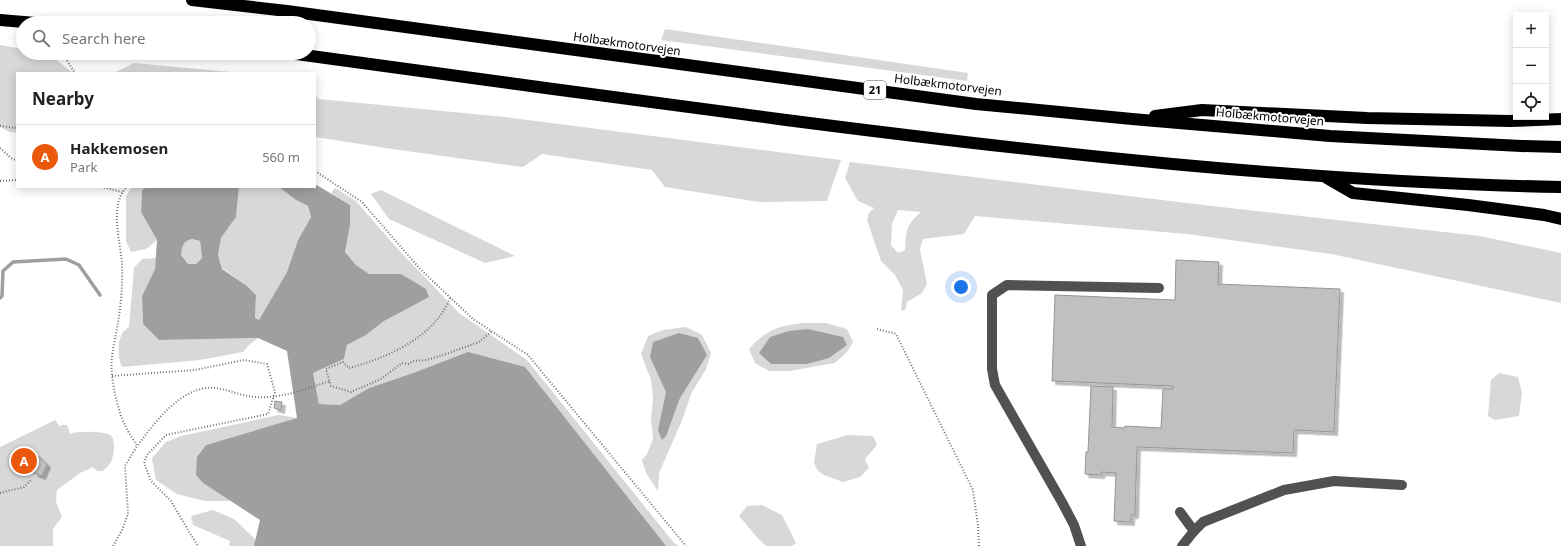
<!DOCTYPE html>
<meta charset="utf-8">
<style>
body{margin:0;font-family:"Noto Sans",sans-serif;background:#f2f2f2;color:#222}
.controls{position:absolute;right:12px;top:12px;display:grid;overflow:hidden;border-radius:0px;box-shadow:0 2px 10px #0003}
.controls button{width:36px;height:36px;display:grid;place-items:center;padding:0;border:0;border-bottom:1px solid #e0e0e0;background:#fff;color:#222;font:20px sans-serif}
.you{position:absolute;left:961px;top:287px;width:14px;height:14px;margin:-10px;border:3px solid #fff;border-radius:50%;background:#1a73e8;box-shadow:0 0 0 6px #1a73e833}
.badge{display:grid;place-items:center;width:26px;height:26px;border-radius:50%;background:#ea580c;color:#fff;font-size:13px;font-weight:700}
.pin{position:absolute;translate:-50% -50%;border:2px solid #fff;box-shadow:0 1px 4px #0006}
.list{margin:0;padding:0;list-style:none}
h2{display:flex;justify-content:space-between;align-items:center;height:52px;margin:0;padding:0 16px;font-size:17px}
h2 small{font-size:13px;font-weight:400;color:#767676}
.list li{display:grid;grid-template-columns:26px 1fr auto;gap:12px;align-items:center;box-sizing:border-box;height:64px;padding:0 16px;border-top:1px solid #e0e0e0}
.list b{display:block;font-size:15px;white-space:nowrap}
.list p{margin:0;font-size:13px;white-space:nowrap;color:#767676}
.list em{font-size:13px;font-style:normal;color:#767676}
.icon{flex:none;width:22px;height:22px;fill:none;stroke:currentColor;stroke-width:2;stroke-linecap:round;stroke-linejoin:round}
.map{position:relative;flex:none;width:1561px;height:546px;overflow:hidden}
.search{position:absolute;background:#fff;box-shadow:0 2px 10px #0003;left:16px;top:16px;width:300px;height:44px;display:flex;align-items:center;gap:10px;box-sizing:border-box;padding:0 14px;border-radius:22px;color:#767676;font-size:15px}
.panel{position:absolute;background:#fff;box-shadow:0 2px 10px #0003;left:16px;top:72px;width:300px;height:116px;border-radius:0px}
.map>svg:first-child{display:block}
.green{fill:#d8d8d8;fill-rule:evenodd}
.water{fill:#9f9f9f;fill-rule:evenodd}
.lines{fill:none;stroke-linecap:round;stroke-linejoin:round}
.stream{stroke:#9f9f9f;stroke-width:3.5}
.building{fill:#c0c0c0;stroke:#959595;filter:url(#shadow)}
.path{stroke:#737373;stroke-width:2;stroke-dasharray:1 2;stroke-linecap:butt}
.minor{stroke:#515151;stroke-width:10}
.highway{stroke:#000;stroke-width:12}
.labels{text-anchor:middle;stroke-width:4;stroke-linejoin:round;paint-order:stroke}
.shield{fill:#fff;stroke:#4c4c4c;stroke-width:1}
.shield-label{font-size:11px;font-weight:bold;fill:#000}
.street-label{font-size:12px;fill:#000;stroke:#fff}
</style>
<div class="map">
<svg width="1561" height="546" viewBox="0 0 1561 546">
<defs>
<filter id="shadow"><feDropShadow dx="3.5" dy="3.5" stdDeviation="0" flood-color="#0004"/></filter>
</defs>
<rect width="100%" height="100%" fill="#fff"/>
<g class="green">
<polygon points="665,29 968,73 967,81 661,40"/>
<polygon points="0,45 23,49 23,53 43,53 49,54 73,73 17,73 17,133 10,132 0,127"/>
<polygon points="134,63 241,73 114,73"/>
<polygon points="315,95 319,99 505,117 841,160 827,201 759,202 665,187 652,170 542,154 523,167 399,150 315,137"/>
<path d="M850 162 1203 205 1480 236 1561 253V303L1331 254 1187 234 975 216 964 234 923 239 920 249 927 284 922 293 907 302 905 310 901 311 903 290 895 275 881 261 867 220 869 213 874 208 858 201 845 178ZM898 210 921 212C906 225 906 231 905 250L898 253 891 245 892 224Z"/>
<polygon points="132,187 146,187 142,190 141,212 157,240 146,249 131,252 126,241 126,196"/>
<polygon points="239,187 279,187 296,200 308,206 311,217 298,240 287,272 259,320 255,319 256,295 247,286 222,268 218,255 221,238 236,217"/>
<polygon points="335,188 356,201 395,246 459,313 527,360 674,543 679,546 666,546 416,372 369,388 340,405 319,404 313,373 344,359 347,345 366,335 384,321 401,275 369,274 356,265 345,252 350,225 350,205 331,193"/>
<polygon points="381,190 515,256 485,263 389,219 371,194"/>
<path d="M192 239 200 241 202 258 196 264H188L181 255C182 246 183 241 192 239Z"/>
<path d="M156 258 155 269 142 296 143 324 159 340 258 338 249 345 243 352 200 360 122 367C118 360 117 342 122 334 123 331 127 329 129 327L134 268 142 259Z"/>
<path d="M804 323H826L847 329 853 342 848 351 835 363 789 371H769L755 363 749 349C767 329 778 326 804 323Z"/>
<polygon points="686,327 702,335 711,353 706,369 691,394 683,418 659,473 658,491 646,473 642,460 647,454 653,439 651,419 653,398 651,380 641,354 648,336 663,330"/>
<polygon points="1499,373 1518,377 1522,393 1519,416 1495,420 1488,416 1491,380"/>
<polygon points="279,415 298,418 206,445 203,483 231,501 205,501 177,494 156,480 152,458 166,442 181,436"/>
<path d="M55 420 60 427 61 425H67L70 434C78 431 102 431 110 435 116 438 114 454 112 459 111 464 106 468 103 471H97L93 467 80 473 57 490 56 502 62 517 53 529V546H0V447Z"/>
<polygon points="848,435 873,436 877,445 865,459 869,468 860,477 843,482 824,475 817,470 814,462 817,444"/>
<path d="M762 505 782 515 796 543 792 546C784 546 774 546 767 546 761 544 744 521 739 516L747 506Z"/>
<polygon points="213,510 234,519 256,540 254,546 229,546 230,541 193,525 191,516"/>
</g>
<g class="water">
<path d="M315 184 350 205V225L345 252 356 265 369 274H401L426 289 429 297 384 321 366 335 347 345 344 359 313 373 319 404 340 405 369 388 416 372 468 352 525 367 666 546H254L260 520 203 483 196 475 197 457 206 445 297 418 287 351 258 338 159 340 143 324 142 296 155 269 157 240 141 212 142 190 146 187H239L236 217 221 238 218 255 222 269 247 286 256 295 255 318 259 320 287 272 298 240 311 217 308 206 296 200 279 187H315ZM192 239 200 241 202 258 196 264H188L181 255C182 246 183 241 192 239Z"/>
<polygon points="808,329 843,337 847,345 829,358 807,364 771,364 759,353 770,337 789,331"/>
<polygon points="679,333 698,338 707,355 680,398 666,436 662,440 658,430 666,392 650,357 653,342"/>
</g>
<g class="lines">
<polyline class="stream" points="0,298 2,296 3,271 13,262 66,259 79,265 100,295"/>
</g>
<g class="building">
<polygon points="1176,260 1219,262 1218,284 1340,289 1334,432 1294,430 1293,453 1137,447 1135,515 1131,515 1131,522 1114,521 1116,473 1102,472 1101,475 1085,474 1086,452 1088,452 1091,386 1113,387 1112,427 1125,428 1125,426 1161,428 1163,389 1173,389 1173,386 1052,381 1055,295 1175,300"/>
<polygon points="275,401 282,402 281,410 274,408"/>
<polygon points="36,454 47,464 42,476 34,473 36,466 30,460"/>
</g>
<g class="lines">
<g class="path">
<polyline points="62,53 75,73"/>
<polyline points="0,126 17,128"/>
<polyline points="0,148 11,158 17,161"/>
<polyline points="315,171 362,202 420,269 473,319 528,355 686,546"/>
<polyline points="0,181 17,180"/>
<polyline points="101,187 122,192"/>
<path d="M450 298C435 337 387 358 349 368L343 362 326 369 331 386 351 392 381 379 402 363 409 364 413 361 427 360 443 355 479 342 492 331"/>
<polyline points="877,329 896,334 973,490 978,526 979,546"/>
<polyline points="112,376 195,370 244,360 267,364 275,392 268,414 166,435 147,455 144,463 151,481 171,501 191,535 198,546"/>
<path d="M138 445C155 422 183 384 216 388 229 390 242 396 255 397 281 399 306 389 330 381"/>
<polyline points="0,493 24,487 32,479"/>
<path d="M113 546 122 530 128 514 125 466 137 446C134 440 129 434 126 427 118 412 114 391 112 375 110 357 115 340 118 323 121 304 123 282 122 263 120 240 109 204 127 187"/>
</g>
<g class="minor">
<polyline points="1180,512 1194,531"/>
<polyline points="1081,546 1074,525 1063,504 995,385 992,369 992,295 1007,285 1159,288"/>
<polyline points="1182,546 1194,531 1203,522 1284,490 1334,481 1402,485"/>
</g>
<g class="highway">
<polyline points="192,0 287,11 976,104 1132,119 1330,136 1521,146 1561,147"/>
<polyline points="0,20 36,23"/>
<path d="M289 53C455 76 620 98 786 120 1043 153 1301 182 1561 187"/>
<polyline points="1155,116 1202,110 1367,118 1510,121 1561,119"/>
<polyline points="1327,178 1353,193 1468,205 1544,215 1561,219"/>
</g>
</g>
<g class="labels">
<rect class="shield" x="864" y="81" width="22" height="18" rx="3"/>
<g class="shield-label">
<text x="875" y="94">21</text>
</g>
<g class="street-label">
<text transform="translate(627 44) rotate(8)" y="4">Holbækmotorvejen</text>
<text transform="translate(948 85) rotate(7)" y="4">Holbækmotorvejen</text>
<text transform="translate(1270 117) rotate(5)" y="4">Holbækmotorvejen</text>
</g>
</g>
</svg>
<div class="controls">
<button>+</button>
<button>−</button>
<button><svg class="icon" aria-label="locate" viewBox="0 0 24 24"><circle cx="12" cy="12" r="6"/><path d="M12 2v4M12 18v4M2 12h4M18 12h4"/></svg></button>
</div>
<div class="you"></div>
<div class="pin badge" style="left:24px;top:461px">A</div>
<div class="search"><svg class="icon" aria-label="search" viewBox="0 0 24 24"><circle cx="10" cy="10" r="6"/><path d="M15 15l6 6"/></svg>Search here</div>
<section class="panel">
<h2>Nearby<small></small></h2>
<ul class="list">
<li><span class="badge">A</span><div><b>Hakkemosen</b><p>Park</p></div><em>560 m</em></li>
</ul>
</section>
</div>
